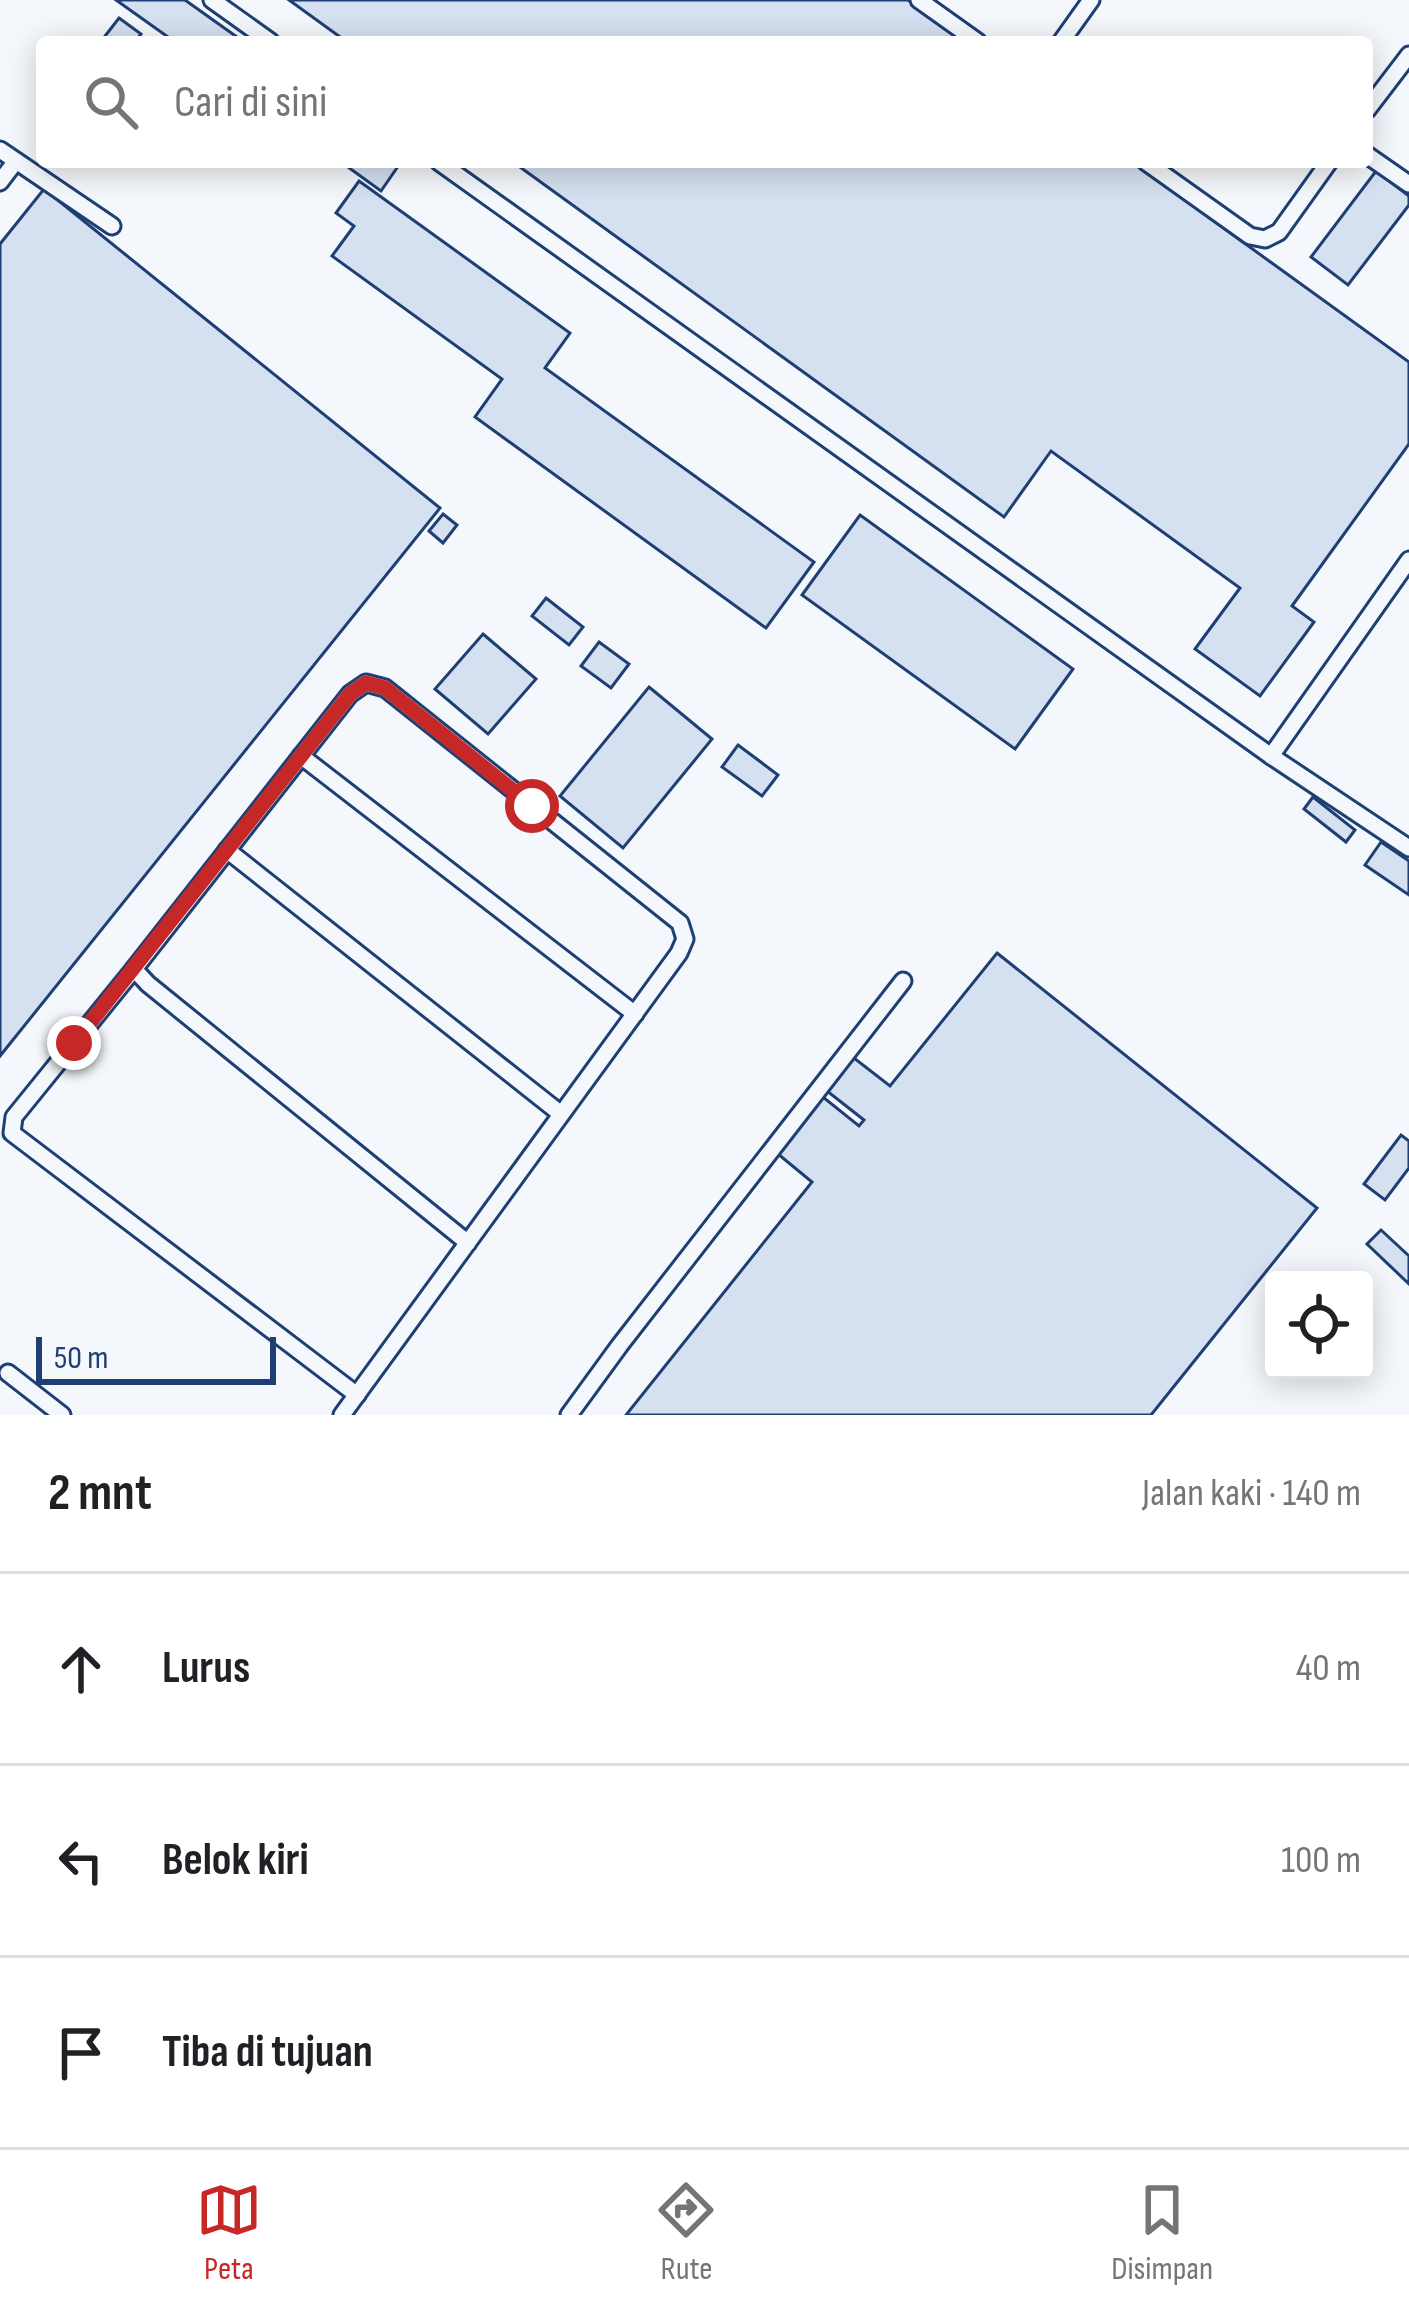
<!DOCTYPE html>
<html lang="id">
<meta charset="utf-8">
<style>
body{margin:0;font-family:"Sofia Sans Condensed",sans-serif;background:#f6f6f6;color:#202124}
.controls{position:absolute;right:36px;bottom:36px;display:grid;overflow:hidden;border-radius:12px;box-shadow:0 6px 30px #0003}
.controls button{width:108px;height:108px;display:grid;place-items:center;padding:0;border:0;border-bottom:3px solid #e0e0e0;background:#fff;color:#202124;font:60px sans-serif}
.scale{position:absolute;left:36px;bottom:30px;width:240px;box-sizing:border-box;padding-left:12px;border:6px solid #1d3f73;border-top:0;font-size:33px;line-height:42px;white-space:nowrap;color:#1d3f73;-webkit-text-stroke:9px #f4f7fb;paint-order:stroke}
.stop{position:absolute;width:36px;height:36px;margin:-27px;border:9px solid #c62828;border-radius:50%;background:#fff}
.stop.end{background:#c62828;border-color:#fff;box-shadow:0 3px 12px #0008}
.list{margin:0;padding:0;list-style:none}
h2{display:flex;justify-content:space-between;align-items:center;height:156px;margin:0;padding:0 48px;font-size:51px}
h2 small{font-size:39px;font-weight:400;color:#757577}
.list li{display:grid;grid-template-columns:78px 1fr auto;gap:36px;align-items:center;box-sizing:border-box;height:192px;padding:0 48px;border-top:3px solid #e0e0e0}
.list b{display:block;font-size:45px;white-space:nowrap}
.list em{font-size:39px;font-style:normal;color:#757577}
.icon{flex:none;width:66px;height:66px;fill:none;stroke:currentColor;stroke-width:2;stroke-linecap:round;stroke-linejoin:round}
.map{position:relative;flex:none;width:1409px;height:1415px;overflow:hidden}
.search{position:absolute;background:#fff;box-shadow:0 6px 30px #0003;left:36px;right:36px;top:36px;height:132px;display:flex;align-items:center;gap:30px;box-sizing:border-box;padding:0 42px;border-radius:12px;color:#757577;font-size:45px}
.sheet{height:732px;background:#fff}
nav{display:flex;justify-content:space-around;align-items:center;box-sizing:border-box;height:168px;border-top:3px solid #e0e0e0;background:#fff;font-size:33px;color:#757577}
nav a{display:grid;justify-items:center;gap:6px}
nav .on{color:#c62828}
.map>svg:first-child{display:block}
.building{fill:#d5e0f0;stroke:#1d3f73;stroke-width:3}
.lines{fill:none;stroke-linecap:round;stroke-linejoin:round}
.lane-casing{stroke:#1d3f73;stroke-width:21}
.lane{stroke:#f4f7fb;stroke-width:15}
.route{stroke:#c62828;stroke-width:15}
</style>
<div class="map">
<svg width="1409" height="1415" viewBox="0 0 1409 1415">
<rect width="100%" height="100%" fill="#f4f7fb"/>
<g class="building">
<polygon points="116,0 185,0 244,42 175,42"/>
<polygon points="289,0 908,0 966,42 347,42"/>
<polygon points="119,18 141,34 135,42 102,40"/>
<polygon points="341,162 401,162 381,191"/>
<polygon points="513,162 1132,162 1409,362 1409,444 1292,606 1314,622 1260,696 1195,649 1240,588 1051,451 1004,517"/>
<polygon points="1376,171 1409,196 1409,205 1348,285 1311,257"/>
<polygon points="359,181 570,333 545,368 814,562 766,628 475,417 502,379 332,256 354,226 336,213"/>
<polygon points="44,189 440,508 0,1056 0,244"/>
<polygon points="443,514 457,525 443,543 429,531"/>
<polygon points="860,515 1073,669 1015,749 802,595"/>
<polygon points="546,598 583,627 569,645 532,616"/>
<polygon points="483,634 536,679 488,734 435,689"/>
<polygon points="599,642 629,664 611,688 581,666"/>
<polygon points="649,687 712,739 623,848 560,796"/>
<polygon points="738,745 778,775 762,796 722,767"/>
<polygon points="1313,797 1355,830 1346,842 1304,809"/>
<polygon points="1381,842 1409,861 1409,895 1365,865"/>
<polygon points="997,953 1317,1208 1151,1415 626,1415 812,1182 778,1154 823,1097 859,1126 864,1120 827,1091 854,1058 890,1086"/>
<polygon points="1401,1135 1409,1141 1409,1168 1385,1200 1364,1184"/>
<polygon points="1381,1230 1409,1256 1409,1284 1367,1244"/>
</g>
<g class="lines">
<g class="lane-casing">
<g id="lane">
<polyline points="212,0 271,42"/>
<polyline points="919,0 978,42"/>
<polyline points="1061,42 1091,0"/>
<polyline points="1367,110 1409,55"/>
<polyline points="0,150 112,226"/>
<polyline points="1367,155 1409,184"/>
<polyline points="439,162 1271,756 1409,848"/>
<polyline points="1146,162 1250,236 1265,239 1279,232 1329,162"/>
<polyline points="0,182 16,161"/>
<polyline points="301,756 635,1014"/>
<polyline points="1271,756 1409,560"/>
<polyline points="227,850 561,1114"/>
<polyline points="134,969 14,1117 12,1133 357,1395"/>
<polyline points="8,1373 62,1415"/>
<polyline points="342,1415 679,953 685,939 680,923 385,688 366,683 350,694 134,969 148,984 468,1243"/>
<polyline points="569,1415 620,1345 903,981"/>
</g>
</g>
<use href="#lane" class="lane"/>
</g>
<g class="lines">
<polyline class="route" points="74,1043 350,694 366,683 385,688 532,806"/>
</g>
</svg>
<div class="controls">
<button><svg class="icon" aria-label="locate" viewBox="0 0 24 24"><circle cx="12" cy="12" r="6"/><path d="M12 2v4M12 18v4M2 12h4M18 12h4"/></svg></button>
</div>
<div class="scale">50 m</div>
<div class="stop" style="left:532px;top:806px"></div>
<div class="stop end" style="left:74px;top:1043px"></div>
<div class="search"><svg class="icon" aria-label="search" viewBox="0 0 24 24"><circle cx="10" cy="10" r="6"/><path d="M15 15l6 6"/></svg>Cari di sini</div>
</div>
<section class="sheet">
<h2>2 mnt<small>Jalan kaki · 140 m</small></h2>
<ul class="list">
<li><svg class="icon" aria-label="ahead" viewBox="0 0 24 24"><path d="M12 20V5M6 11l6-6 6 6"/></svg><div><b>Lurus</b></div><em>40 m</em></li>
<li><svg class="icon" aria-label="left" viewBox="0 0 24 24"><path d="M17 20v-9H6M10 6l-5 5 5 5"/></svg><div><b>Belok kiri</b></div><em>100 m</em></li>
<li><svg class="icon" aria-label="arrive" viewBox="0 0 24 24"><path d="M6 21V4h12l-3 4 3 4H6"/></svg><div><b>Tiba di tujuan</b></div></li>
</ul>
</section>
<nav>
<a class="on"><svg class="icon" aria-label="map" viewBox="0 0 24 24"><path d="M3 6l6-2 6 2 6-2v14l-6 2-6-2-6 2zM9 4v14M15 6v14"/></svg>Peta</a>
<a><svg class="icon" aria-label="directions" viewBox="0 0 24 24"><path d="M12 3l9 9-9 9-9-9zM9 14v-3h6M13 9l2 2-2 2"/></svg>Rute</a>
<a><svg class="icon" aria-label="saved" viewBox="0 0 24 24"><path d="M7 4h10v16l-5-4-5 4z"/></svg>Disimpan</a>
</nav>
